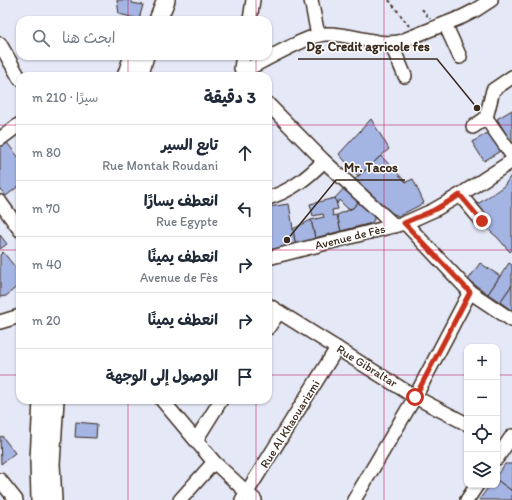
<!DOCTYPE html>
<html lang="ar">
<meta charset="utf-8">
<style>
body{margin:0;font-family:Itim,"Playpen Sans Arabic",sans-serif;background:#f6f6f7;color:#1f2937;direction:rtl}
.controls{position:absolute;right:12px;bottom:12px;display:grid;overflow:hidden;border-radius:8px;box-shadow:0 1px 3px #0004}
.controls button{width:36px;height:36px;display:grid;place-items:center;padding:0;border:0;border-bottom:1px solid #e0e1e3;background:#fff;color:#1f2937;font:20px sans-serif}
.stop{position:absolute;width:12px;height:12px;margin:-9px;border:3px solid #c8321e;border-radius:50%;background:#fff}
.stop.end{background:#c8321e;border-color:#fff;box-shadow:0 1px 4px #0008}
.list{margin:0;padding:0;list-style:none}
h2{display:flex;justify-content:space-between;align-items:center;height:52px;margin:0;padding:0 16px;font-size:17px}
h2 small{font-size:13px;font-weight:400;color:#747a83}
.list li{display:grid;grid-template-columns:26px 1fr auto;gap:12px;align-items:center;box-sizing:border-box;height:56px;padding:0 16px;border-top:1px solid #e0e1e3}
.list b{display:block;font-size:15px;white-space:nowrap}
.list p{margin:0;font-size:13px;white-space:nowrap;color:#747a83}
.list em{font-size:13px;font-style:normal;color:#747a83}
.icon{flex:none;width:22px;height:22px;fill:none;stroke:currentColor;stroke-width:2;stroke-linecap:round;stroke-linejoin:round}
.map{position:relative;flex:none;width:512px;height:500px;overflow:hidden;direction:ltr}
.search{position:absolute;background:#fff;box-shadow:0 1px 3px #0004;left:16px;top:16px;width:256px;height:44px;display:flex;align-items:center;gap:10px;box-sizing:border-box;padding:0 14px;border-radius:12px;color:#747a83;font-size:15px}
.panel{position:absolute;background:#fff;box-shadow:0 1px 3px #0004;left:16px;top:72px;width:256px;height:332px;border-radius:12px;direction:rtl}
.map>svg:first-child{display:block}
.building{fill:#a4b4e3;stroke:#3b2a1e}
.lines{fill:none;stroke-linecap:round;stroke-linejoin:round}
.minor-casing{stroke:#3b2a1e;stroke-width:16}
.major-casing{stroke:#3b2a1e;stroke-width:20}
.path{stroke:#3b2a1e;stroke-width:2;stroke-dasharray:3 3;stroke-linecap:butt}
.minor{stroke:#fff;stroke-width:13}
.major{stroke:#fff;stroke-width:17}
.route{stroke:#c8321e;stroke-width:5}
.grid{fill:none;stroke:#c2185b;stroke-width:1;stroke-opacity:0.55}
.labels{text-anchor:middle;stroke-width:3;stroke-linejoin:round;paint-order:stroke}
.street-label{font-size:12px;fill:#3b2a1e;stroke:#fff}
.leader{fill:none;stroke:#3b2a1e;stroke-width:1.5}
.callout-dot{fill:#3b2a1e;stroke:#fff;stroke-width:1.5}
.callout-label{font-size:13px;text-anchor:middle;font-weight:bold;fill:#3b2a1e;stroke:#fff;stroke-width:3;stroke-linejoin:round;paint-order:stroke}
</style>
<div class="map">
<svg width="512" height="500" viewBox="0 0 512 500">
<rect width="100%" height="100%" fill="#e4e8f7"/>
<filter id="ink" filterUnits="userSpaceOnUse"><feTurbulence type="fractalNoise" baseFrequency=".025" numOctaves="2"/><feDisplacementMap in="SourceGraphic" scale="8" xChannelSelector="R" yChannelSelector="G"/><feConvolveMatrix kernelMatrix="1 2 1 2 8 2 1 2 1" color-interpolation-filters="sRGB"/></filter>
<g filter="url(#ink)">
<g class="building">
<polygon points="117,0 132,0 132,3 143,5 139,19 119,14"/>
<polygon points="512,110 512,144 497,119"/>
<polygon points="371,119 389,149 358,176 339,154"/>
<polygon points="491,131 502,150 484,161 472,142"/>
<polygon points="4,139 20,159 20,185 6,196 0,189 0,142"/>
<polygon points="381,156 406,182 413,179 424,203 399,216 386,211 353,181"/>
<polygon points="512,174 512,250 510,252 498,238 483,225 475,206 504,186"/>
<polygon points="347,185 362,198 353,208 348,209 339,200 337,204 335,198"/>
<polygon points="335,198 338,209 332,210 333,216 337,215 341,231 315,238 311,220 324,217 323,214 313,216 310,204"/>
<polygon points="362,198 375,212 374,219 372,223 341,231 337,215 353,208"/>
<polygon points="289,204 296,247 268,252 268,207"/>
<polygon points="311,220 315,238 296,247 293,229"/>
<polygon points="0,235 7,244 0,249"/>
<polygon points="3,252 20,273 20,284 6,296 0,297 0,255"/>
<polygon points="480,263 500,276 488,294 468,280"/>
<polygon points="509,263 512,265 512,285 500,302 488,294"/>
<polygon points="512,285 512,309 511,310 500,302"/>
<polygon points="76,422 97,424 96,438 75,437"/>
<polygon points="2,436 15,453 1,464 0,437"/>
<polygon points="505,464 512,464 512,491 497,480 497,475"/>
<polygon points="497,480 512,491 512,500 479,500 490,485 497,485"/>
</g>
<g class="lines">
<g class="minor-casing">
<g id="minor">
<polyline points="311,0 318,35"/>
<polyline points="250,20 253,0"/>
<polyline points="445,24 460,57"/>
<polyline points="0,44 20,79"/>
<polyline points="391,44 405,76"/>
<polyline points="243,56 241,68 244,76"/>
<path d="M242 72C260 63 309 34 326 34 351 33 374 46 399 42L462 17 474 11 491 0"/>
<polyline points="268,104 324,161 395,226"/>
<polyline points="486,118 512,155"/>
<polyline points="473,127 486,118 493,90 512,77"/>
<polyline points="0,139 20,124"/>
<polyline points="460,195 482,221"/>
<path d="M268 198C291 191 307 178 324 161"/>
<polyline points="0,202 20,230"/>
<polyline points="405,223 470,292 512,320"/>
<polyline points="268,258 405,223 434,210 460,195 512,161"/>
<polyline points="268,305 415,397 467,424"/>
<polyline points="0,322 20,316"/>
<polyline points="268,328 279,312"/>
<polyline points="162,400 214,462 255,500"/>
<polyline points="196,440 221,400"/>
<polyline points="497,458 512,436"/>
<polyline points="0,480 16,500"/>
<polyline points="180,500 214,462"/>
<polyline points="242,500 337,348"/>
<polyline points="354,500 415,397 470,292"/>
<polyline points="467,500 477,485"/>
</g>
</g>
<g class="major-casing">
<g id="major">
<polyline points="158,20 166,0"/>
<polyline points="126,76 133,56"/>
<polyline points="139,76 145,56"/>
<polyline points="40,500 39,460 42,400"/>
<polyline points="53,500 51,464 55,400"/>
</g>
</g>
<g class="path">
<polyline points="389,0 409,26"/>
<polyline points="422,9 430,19"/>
</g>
<use href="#minor" class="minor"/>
<use href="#major" class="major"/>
</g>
</g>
<g class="lines" filter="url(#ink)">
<polyline class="route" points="415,397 470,292 404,223 434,210 460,195 482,221"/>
</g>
<path class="grid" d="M128 0V20M256 0V20M384 0V500M128 56V76M256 56V76M0 125H20M268 125H512M0 250H20M268 250H512M0 375H20M268 375H467M497 375H512M128 400V500M256 400V500"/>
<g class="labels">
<g class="street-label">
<text transform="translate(350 237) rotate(-14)" y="4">Avenue de Fès</text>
<text transform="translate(367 366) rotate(32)" y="4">Rue Gibraltar</text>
<text transform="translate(290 424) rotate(-58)" y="4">Rue Al Khaouarizmi</text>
</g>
</g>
<path class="leader" d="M477 108L437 59H298M287 240L336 180H405"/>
<g class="callout-dot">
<circle cx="477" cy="108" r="4"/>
<circle cx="287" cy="240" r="4"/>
</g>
<g class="callout-label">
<text x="368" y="51">Dg. Credit agricole fes</text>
<text x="371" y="172">Mr. Tacos</text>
</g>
</svg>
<div class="controls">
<button>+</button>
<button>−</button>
<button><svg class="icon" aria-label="locate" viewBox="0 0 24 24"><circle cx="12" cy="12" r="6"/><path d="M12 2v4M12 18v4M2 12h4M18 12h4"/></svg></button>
<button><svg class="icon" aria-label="layers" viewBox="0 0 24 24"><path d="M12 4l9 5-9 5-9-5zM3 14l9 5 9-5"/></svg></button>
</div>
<div class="stop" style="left:415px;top:397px"></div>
<div class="stop end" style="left:482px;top:221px"></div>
<div class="search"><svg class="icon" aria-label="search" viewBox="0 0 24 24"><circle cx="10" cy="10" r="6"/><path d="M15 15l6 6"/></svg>ابحث هنا</div>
<section class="panel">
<h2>3 دقيقة<small>سيرًا · 210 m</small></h2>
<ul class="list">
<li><svg class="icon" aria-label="ahead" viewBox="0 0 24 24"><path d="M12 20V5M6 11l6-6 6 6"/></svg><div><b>تابع السير</b><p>Rue Montak Roudani</p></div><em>80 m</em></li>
<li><svg class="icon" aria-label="left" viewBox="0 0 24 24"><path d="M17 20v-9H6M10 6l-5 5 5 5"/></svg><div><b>انعطف يسارًا</b><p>Rue Egypte</p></div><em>70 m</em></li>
<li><svg class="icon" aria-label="right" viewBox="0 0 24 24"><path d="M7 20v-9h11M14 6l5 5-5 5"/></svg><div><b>انعطف يمينًا</b><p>Avenue de Fès</p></div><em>40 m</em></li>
<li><svg class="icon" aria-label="right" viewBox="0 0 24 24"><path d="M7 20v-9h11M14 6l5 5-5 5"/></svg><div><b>انعطف يمينًا</b></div><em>20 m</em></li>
<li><svg class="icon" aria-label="arrive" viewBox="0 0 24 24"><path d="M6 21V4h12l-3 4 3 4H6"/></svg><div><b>الوصول إلى الوجهة</b></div></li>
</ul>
</section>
</div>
